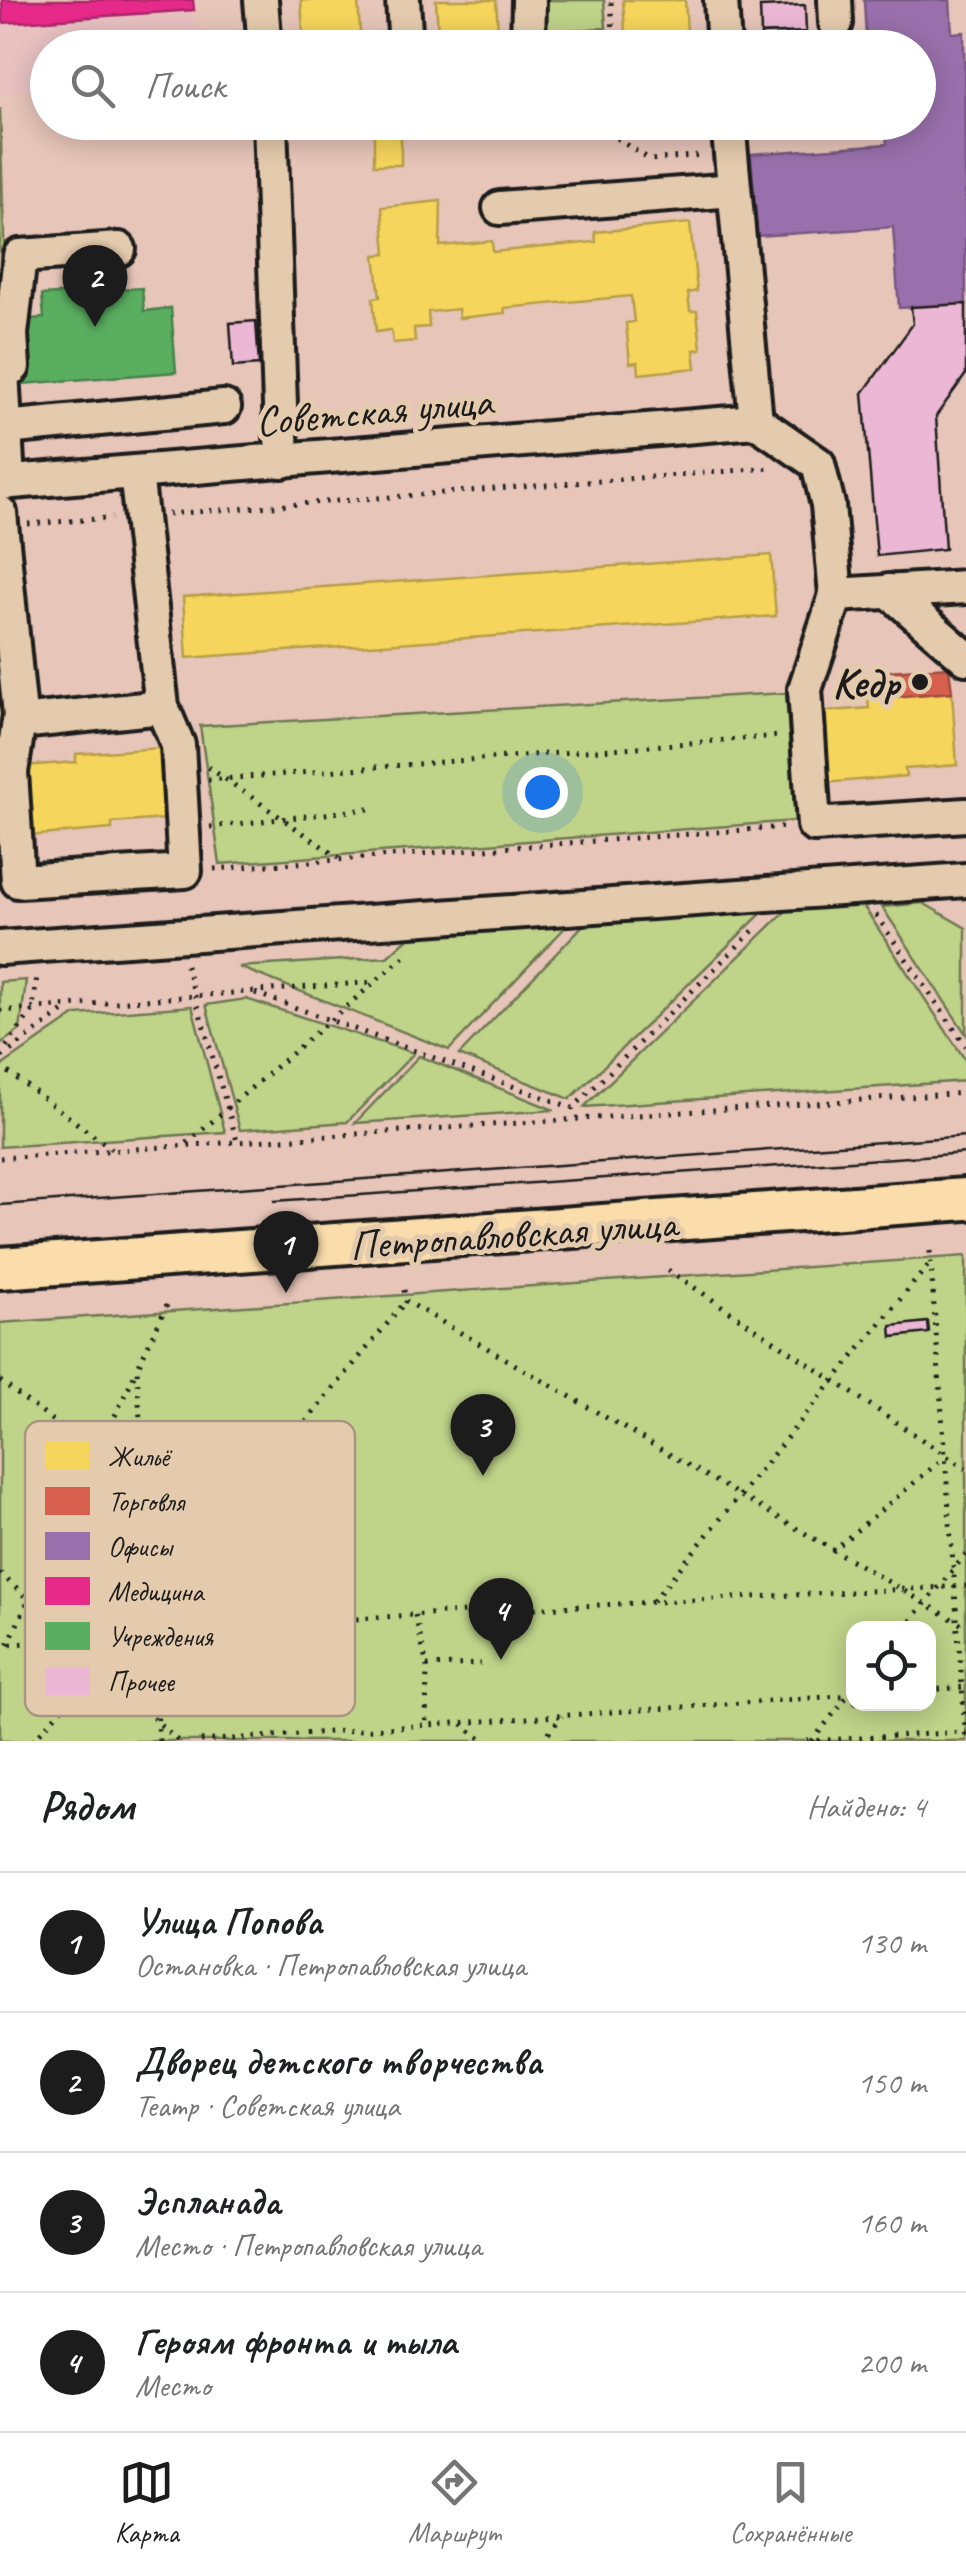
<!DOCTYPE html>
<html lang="ru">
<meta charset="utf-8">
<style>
body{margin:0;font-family:Caveat,sans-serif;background:#f6f6f6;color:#202124}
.controls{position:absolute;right:30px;bottom:30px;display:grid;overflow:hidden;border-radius:20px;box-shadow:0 5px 25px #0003}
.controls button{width:90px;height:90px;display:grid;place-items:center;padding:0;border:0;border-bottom:2px solid #e0e0e0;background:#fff;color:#202124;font:50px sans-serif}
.you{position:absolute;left:542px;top:792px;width:35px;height:35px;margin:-25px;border:8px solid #fff;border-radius:50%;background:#1a73e8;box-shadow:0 0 0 15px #1a73e833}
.badge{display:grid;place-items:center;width:65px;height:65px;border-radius:50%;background:#1c1c1c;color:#fff;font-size:32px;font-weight:700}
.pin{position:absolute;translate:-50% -82px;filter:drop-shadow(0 2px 5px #0008)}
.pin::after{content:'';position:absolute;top:52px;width:35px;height:30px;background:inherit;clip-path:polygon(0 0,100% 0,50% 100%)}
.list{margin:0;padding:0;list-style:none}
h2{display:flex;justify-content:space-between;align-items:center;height:130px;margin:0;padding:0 40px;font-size:42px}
h2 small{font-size:32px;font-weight:400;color:#757577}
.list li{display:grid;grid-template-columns:65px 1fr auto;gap:30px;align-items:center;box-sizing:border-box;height:140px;padding:0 40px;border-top:2px solid #e0e0e0}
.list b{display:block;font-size:38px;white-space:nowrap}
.list p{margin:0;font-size:32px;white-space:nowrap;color:#757577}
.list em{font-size:32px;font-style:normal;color:#757577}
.icon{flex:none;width:55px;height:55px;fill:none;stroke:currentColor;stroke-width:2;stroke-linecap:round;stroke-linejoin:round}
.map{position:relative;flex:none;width:966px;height:1741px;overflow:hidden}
.search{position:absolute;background:#fff;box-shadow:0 5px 25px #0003;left:30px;right:30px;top:30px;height:110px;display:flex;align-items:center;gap:25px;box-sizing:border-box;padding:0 35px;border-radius:55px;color:#757577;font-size:38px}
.sheet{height:690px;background:#fff}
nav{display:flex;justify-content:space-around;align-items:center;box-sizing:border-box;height:140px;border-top:2px solid #e0e0e0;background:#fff;font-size:28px;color:#757577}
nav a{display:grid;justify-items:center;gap:5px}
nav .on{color:#1c1c1c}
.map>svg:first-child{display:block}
.built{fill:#e8c1c1}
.green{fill:#bfd389;stroke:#6e7852;stroke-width:2.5;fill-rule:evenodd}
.homes{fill:#f6d55c;stroke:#b59e49;stroke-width:2.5}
.shops{fill:#d6604d;stroke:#9e4c3e;stroke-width:2.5}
.offices{fill:#9970ab;stroke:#745780;stroke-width:2.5}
.health{fill:#e7298a;stroke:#aa2569;stroke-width:2.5}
.public{fill:#5aae61;stroke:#47824c;stroke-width:2.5}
.building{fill:#ebb7d4;stroke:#1c1c1c;stroke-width:2.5}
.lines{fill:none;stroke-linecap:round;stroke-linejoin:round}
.minor-casing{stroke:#1c1c1c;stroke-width:40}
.major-casing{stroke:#1c1c1c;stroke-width:48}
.path{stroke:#1c1c1c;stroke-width:5;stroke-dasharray:2.5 8;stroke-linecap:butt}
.minor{stroke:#e5cbad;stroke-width:32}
.major{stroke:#faddab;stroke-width:40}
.tram{stroke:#1c1c1c;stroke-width:2.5}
.poi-dot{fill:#1c1c1c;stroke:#e5cbad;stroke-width:4}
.labels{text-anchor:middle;stroke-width:10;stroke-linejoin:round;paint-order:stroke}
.street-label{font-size:42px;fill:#1c1c1c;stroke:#e5cbad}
.poi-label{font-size:42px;font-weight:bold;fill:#1c1c1c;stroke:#e5cbad;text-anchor:end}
.key{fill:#e5cbad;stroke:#a99682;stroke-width:2.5}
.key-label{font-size:28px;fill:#1c1c1c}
</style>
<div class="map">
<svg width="966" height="1741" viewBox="0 0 966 1741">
<rect width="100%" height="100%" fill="#e7c5b9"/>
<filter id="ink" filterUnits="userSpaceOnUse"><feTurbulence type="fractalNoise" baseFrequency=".01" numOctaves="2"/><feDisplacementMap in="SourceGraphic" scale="20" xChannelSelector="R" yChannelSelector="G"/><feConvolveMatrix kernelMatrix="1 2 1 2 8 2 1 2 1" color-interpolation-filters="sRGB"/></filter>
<g filter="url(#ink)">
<polygon class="built" points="0,0 193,0 196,47 48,48 47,90 0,93"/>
<g class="green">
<polygon points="537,0 604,0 606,28 539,32"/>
<polygon points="0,108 7,334 0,335"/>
<polygon points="786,693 795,821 220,864 200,726"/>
<polygon points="858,898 966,1061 966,1081 584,1107 794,903"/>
<polygon points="923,903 966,928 966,1034 882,907"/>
<polygon points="771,904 570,1099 459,1055 592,916"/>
<polygon points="575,917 449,1050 239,967 387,957 417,930"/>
<polygon points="26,980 20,1030 0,1044 0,982"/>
<polygon points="246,999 414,1053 347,1122 240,1130 206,1005"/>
<polygon points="192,1006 225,1132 0,1147 0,1067 76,1015"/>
<polygon points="419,1056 554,1110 355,1123"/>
<path d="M966 1256V1741H0V1323ZM854 1629H928V1704H854Z"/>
</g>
<g class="homes">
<polygon points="301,0 358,0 361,48 304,48"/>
<polygon points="436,0 496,0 499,45 439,48"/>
<polygon points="623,0 685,0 688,48 626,48"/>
<rect x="374" y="122" width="27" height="43"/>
<polygon points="441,201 440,246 492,241 493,252 596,242 595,232 690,223 697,291 688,293 690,311 697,311 701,349 694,350 696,368 639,374 638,362 630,363 626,323 634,322 631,296 504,308 505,313 459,318 458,309 428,312 429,327 414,328 415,341 393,343 391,330 376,332 373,298 380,297 375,255 386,254 382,207"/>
<polygon points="771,555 776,616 187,658 183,597"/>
<polygon points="952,692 957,765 905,769 906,776 824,783 818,712 869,708 868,699"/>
<polygon points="160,748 165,819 112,823 112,829 28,836 23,766 76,762 76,754"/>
</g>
<polygon class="shops" points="949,667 952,692 891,697 889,671"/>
<polygon class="offices" points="864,0 950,0 952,33 964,32 966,304 899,308 893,227 757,236 751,154 887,144 885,122 918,122 918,48 880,48 879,39 866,39"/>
<polygon class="health" points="2,0 193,0 194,10 3,23"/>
<polygon class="public" points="103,269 109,290 142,288 144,311 171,308 176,372 22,384 17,320 44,318 42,295 76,293 78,270"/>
<g class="building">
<polygon points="805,5 806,32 761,34 760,7"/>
<polygon points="786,33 786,48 762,48 761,34"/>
<polygon points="753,122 808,122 808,125 753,128"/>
<polygon points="966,304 966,374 936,416 945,549 877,556 863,393 913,324 911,307"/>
<polygon points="256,321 259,365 233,367 230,323"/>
<polygon points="928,1322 929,1333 892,1337 891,1326"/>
</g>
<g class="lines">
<g class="minor-casing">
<g id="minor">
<polyline points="261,0 265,48"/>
<polyline points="403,0 406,48"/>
<polyline points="721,0 724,48"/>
<polyline points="835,0 836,23"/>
<polyline points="528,48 529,0"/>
<polyline points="270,122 282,461"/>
<polyline points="728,122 756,421 818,464 828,505 836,595 966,587"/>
<polyline points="500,208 734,190"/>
<polyline points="1,352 8,482"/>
<polyline points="2,371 13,367 11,334 20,256 119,249"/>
<polyline points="5,428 224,407"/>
<polyline points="136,472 162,707"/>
<polyline points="0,483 756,421"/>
<polyline points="0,513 20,715 11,772 18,881 185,871 178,745 162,707 20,722"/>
<polyline points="889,591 966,658"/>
<polyline points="836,595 805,689 814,825 966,815"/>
<polyline points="0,948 966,880"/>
</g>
</g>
<g class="major-casing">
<polyline id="major" points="0,1268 966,1199"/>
</g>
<g class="path">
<polyline points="581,48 613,32 611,0"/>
<polyline points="590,122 651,160 701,155"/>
<polyline points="168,514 770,468"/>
<polyline points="28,524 112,518"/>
<polyline points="208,767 339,858"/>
<polyline points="208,780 780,736"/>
<polyline points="210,827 377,808"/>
<polyline points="214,869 786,827"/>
<polyline points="876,915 966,1046"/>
<polyline points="186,965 237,1141"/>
<polyline points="255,993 573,1108 758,926"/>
<polyline points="0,1011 375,982"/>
<polyline points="0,1055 33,1010 37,975"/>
<polyline points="2,1057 66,1009"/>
<polyline points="0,1066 113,1150"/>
<polyline points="187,1143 410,952"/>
<polyline points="0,1158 966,1093"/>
<polyline points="930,1251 966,1741"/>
<polyline points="668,1270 966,1469"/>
<polyline points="404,1290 406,1301 966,1627"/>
<polyline points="0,1381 317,1621"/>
<polyline points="832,1551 945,1457"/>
<polyline points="0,1573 178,1741"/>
<polyline points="653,1601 930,1263"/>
<polyline points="415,1615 427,1666 426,1725"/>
<polyline points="904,1629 966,1554"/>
<polyline points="8,1644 136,1371"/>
<polyline points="0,1645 425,1614 966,1586"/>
<polyline points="427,1666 481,1664"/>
<polyline points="928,1690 966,1687"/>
<polyline points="462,1724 484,1741"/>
<polyline points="33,1741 209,1539 406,1301"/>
<polyline points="159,1741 137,1369 167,1305"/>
<polyline points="201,1741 854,1695"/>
<polyline points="542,1741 562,1716"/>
<polyline points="807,1741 966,1732"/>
<polyline points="812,1741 854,1688"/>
</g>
<use href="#minor" class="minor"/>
<use href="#major" class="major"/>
<g class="tram">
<polyline points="274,1201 966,1153"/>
<polyline points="0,1205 966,1136"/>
</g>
</g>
</g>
<circle class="poi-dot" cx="920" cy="682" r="10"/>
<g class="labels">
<g class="street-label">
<text transform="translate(374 410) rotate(-5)" y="15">Советская улица</text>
<text transform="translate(513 1233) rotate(-4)" y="15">Петропавловская улица</text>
</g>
<g class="poi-label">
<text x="900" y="697">Кедр</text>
</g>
</g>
<rect x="25" y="1421" width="330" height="295" rx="15" class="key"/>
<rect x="45" y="1442" width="45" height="28" fill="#f6d55c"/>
<rect x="45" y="1487" width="45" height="28" fill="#d6604d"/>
<rect x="45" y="1532" width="45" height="28" fill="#9970ab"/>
<rect x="45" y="1577" width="45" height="28" fill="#e7298a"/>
<rect x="45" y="1622" width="45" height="28" fill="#5aae61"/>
<rect x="45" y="1667" width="45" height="28" fill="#ebb7d4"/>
<g class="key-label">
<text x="108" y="1466">Жильё</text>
<text x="108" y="1511">Торговля</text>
<text x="108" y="1556">Офисы</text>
<text x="108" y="1601">Медицина</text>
<text x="108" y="1646">Учреждения</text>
<text x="108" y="1691">Прочее</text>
</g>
</svg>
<div class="controls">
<button><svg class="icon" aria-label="locate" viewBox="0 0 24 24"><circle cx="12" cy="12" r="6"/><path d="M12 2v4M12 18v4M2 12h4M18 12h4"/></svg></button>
</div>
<div class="you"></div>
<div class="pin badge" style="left:286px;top:1293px">1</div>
<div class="pin badge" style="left:95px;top:327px">2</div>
<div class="pin badge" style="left:483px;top:1476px">3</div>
<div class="pin badge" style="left:501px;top:1660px">4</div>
<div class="search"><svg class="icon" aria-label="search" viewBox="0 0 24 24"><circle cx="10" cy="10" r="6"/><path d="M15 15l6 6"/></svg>Поиск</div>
</div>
<section class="sheet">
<h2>Рядом<small>Найдено: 4</small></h2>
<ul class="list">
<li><span class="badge">1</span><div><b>Улица Попова</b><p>Остановка · Петропавловская улица</p></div><em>130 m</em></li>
<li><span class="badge">2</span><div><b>Дворец детского творчества</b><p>Театр · Советская улица</p></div><em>150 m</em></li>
<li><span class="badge">3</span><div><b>Эспланада</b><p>Место · Петропавловская улица</p></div><em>160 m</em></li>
<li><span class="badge">4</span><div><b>Героям фронта и тыла</b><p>Место</p></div><em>200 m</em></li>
</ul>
</section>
<nav>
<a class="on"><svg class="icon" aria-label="map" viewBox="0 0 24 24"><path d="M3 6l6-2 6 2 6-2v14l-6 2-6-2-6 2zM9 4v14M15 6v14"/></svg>Карта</a>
<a><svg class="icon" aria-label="directions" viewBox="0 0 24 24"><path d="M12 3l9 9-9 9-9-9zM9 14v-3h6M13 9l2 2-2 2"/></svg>Маршрут</a>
<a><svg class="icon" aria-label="saved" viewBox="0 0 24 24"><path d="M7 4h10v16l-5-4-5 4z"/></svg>Сохранённые</a>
</nav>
